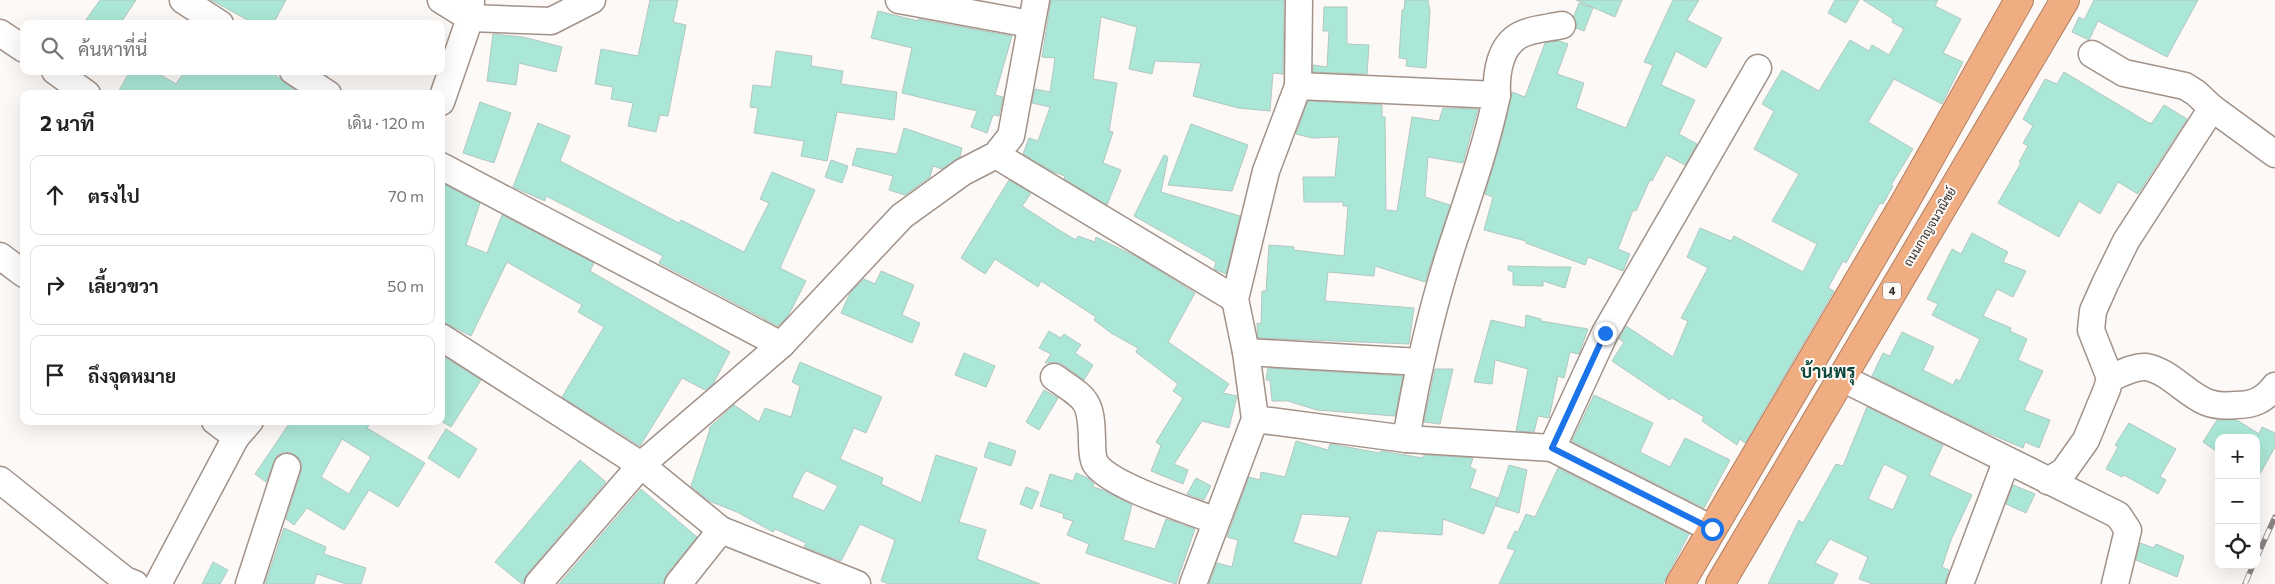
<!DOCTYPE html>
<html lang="th">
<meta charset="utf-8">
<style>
body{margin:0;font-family:Commissioner,Sarabun,sans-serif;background:#f2f2f2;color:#222}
.controls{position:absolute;right:15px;bottom:15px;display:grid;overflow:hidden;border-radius:10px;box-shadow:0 5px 20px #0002}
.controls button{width:45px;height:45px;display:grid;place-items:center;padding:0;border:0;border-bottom:1px solid #e0e0e0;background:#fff;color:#222;font:25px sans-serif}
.stop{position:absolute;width:15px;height:15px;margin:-11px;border:4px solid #1a73e8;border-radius:50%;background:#fff}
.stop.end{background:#1a73e8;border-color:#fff;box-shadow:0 1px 5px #0008}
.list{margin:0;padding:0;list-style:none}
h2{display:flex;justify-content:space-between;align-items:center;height:65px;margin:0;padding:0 20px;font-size:21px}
h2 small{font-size:16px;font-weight:400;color:#767676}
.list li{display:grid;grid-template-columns:32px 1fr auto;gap:15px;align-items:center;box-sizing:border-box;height:80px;margin:0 10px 10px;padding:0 10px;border:1px solid #e0e0e0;border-radius:10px}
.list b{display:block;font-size:19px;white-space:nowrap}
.list em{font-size:16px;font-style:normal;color:#767676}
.icon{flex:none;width:28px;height:28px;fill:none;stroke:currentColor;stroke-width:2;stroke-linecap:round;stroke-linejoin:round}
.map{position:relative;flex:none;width:2275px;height:584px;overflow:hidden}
.search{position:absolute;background:#fff;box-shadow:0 5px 20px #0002;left:20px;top:20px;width:425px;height:55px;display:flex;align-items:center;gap:12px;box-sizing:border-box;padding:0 18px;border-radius:10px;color:#767676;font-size:19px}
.panel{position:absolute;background:#fff;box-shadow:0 5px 20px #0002;left:20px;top:90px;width:425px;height:335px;border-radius:10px}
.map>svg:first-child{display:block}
.building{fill:#abe7d7;stroke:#b2c7c1;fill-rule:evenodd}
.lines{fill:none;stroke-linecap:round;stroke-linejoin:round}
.minor-casing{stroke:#a29288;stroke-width:29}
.highway-casing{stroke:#ad7f61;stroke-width:30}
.minor{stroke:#fff;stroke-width:26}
.highway{stroke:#f1ad82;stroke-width:28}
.rail-casing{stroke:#8a8582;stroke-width:5.5}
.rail{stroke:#fdf9f7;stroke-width:4;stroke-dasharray:11;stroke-linecap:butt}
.route{stroke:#1a73e8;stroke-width:6}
.labels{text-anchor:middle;stroke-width:4;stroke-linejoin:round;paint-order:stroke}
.shield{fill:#fdf9f7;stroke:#6d6764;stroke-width:1}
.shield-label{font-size:11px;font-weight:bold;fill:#2f2925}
.street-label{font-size:12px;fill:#2f2925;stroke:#fdf9f7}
.district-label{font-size:18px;font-weight:bold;fill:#0c453a;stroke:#fdf9f7}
</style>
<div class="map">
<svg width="2275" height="584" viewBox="0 0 2275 584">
<rect width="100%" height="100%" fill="#fdf9f7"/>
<g class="building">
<polygon points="100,0 136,0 120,24 83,24"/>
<polygon points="211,0 286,0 273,24 255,24"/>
<polygon points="650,0 678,0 673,22 686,25 668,116 660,115 656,132 628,126 633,103 611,99 613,87 595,84 601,49 638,56"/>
<polygon points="1051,0 1284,0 1283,74 1273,73 1270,111 1238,108 1193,96 1201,63 1155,61 1152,74 1129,69 1137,27 1101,17 1093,79 1117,83 1109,131 1113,132 1103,163 1121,170 1107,205 1064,179 1065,176 1051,171 1023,154 1029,138 1038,141 1050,107 1032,103 1035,89 1050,92 1055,58 1042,57"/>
<polygon points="1405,0 1428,0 1430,12 1426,68 1406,66 1407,59 1399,58 1402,10 1404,10"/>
<polygon points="1576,0 1622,0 1615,17"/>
<polygon points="1673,0 1699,0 1687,20 1722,38 1706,68 1676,51 1661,85 1695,100 1679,134 1697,144 1685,165 1666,155 1652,181 1650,180 1636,211 1633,210 1618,249 1630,254 1623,271 1588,257 1585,265 1526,243 1526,241 1484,230 1493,197 1485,194 1503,134 1512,92 1525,97 1545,43 1559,41 1568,44 1557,74 1584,83 1576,108 1626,128 1653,65 1644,62"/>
<polygon points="1835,0 1859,0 1846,23 1828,13"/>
<polygon points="1863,0 1938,0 1935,6 1961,19 1943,53 1963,62 1942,104 1894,79 1868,122 1913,149 1891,185 1893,186 1883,204 1880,203 1846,263 1843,261 1828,288 1834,291 1745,443 1740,439 1737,445 1702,421 1704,417 1672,398 1670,400 1612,361 1624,342 1619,339 1626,326 1673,357 1688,321 1681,318 1708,268 1687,257 1700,228 1731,241 1734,236 1803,272 1817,244 1772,221 1799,174 1754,149 1774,111 1762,104 1782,70 1819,91 1850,40 1869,51 1872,45 1889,55 1904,29 1892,22 1893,19"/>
<polygon points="2094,0 2198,0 2167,57 2098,21 2089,40 2072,32 2079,17 2084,20"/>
<polygon points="1579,3 1593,8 1584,31 1576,28 1574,16"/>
<polygon points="1324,7 1347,7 1347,44 1369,45 1367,74 1313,72 1313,65 1327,67 1329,31 1323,31"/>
<polygon points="878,11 918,21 918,19 1012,36 995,95 1003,97 999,116 993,115 987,133 971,127 977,111 902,93 912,48 871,38"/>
<polygon points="493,34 523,37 562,47 556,72 519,63 516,85 487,81"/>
<polygon points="776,51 812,56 811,66 843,71 841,84 897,92 894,120 837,112 827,161 801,156 804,141 754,133 758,108 750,107 753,85 771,87"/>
<polygon points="130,71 154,71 176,84 185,71 270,71 300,94 117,94"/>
<polygon points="2064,72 2149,123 2152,123 2164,105 2187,119 2138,194 2118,182 2100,214 2079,201 2059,237 1998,203 2021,163 2019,162 2028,146 2023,143 2033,126 2023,119 2045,79 2057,84"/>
<polygon points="1308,101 1382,105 1382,117 1385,117 1386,210 1397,211 1412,117 1439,121 1443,108 1478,109 1463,163 1428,157 1425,197 1450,205 1425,282 1375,266 1374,276 1328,272 1325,301 1414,308 1409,344 1258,338 1257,323 1261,324 1262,291 1266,291 1269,245 1294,247 1294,250 1344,256 1348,206 1343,206 1343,202 1304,202 1303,177 1335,177 1339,137 1312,138 1296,134"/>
<polygon points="480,102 511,113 494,163 463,153"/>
<polygon points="538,123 570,136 560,161 679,223 681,220 744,252 769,203 760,199 772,172 815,190 780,268 806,281 788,316 778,326 659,263 663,256 546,196 545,201 513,187"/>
<polygon points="1191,124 1248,145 1232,191 1168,185"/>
<polygon points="904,128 962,148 960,157 942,169 933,166 930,177 905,195 889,190 893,176 852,165 857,148 897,154"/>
<polygon points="1164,155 1168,157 1161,192 1240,216 1226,274 1214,269 1216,262 1134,216"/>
<polygon points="831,160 848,166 842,183 825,177"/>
<polygon points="1009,180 1031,193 1022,206 1059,230 1076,240 1078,236 1095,242 1096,237 1137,257 1195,293 1168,342 1229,384 1223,393 1237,396 1229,428 1202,421 1174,464 1188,470 1183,484 1151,471 1161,446 1156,442 1183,398 1173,391 1178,384 1136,352 1138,348 1111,333 1094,320 1096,317 1041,281 1038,287 995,259 985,274 961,258"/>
<polygon points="444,184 480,203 466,245 487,253 502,215 594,263 590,271 730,352 713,384 705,390 682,378 640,446 562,397 604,327 578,312 582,305 507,262 471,336 441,321 441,192"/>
<polygon points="1972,233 2008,252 2003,262 2026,271 2013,297 1997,289 1983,316 2011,328 2010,331 2027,339 2018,360 2043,371 2024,410 2050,420 2039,448 2025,442 2023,448 1983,431 1872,376 1883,353 1890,356 1902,332 1934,347 1923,370 1953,385 1956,379 1960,381 1980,339 1932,315 1938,304 1927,299 1952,249 1961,254"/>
<polygon points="1508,266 1546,267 1571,267 1565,288 1543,281 1543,286 1513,285 1513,272 1508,270"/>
<polygon points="881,271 914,285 902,315 920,323 912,343 841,313 850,293 864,279 875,284"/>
<polygon points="1526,315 1541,319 1541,321 1588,329 1579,354 1570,352 1564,378 1558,376 1549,418 1538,416 1534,432 1516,431 1528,369 1495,360 1492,384 1474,382 1491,320 1525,328"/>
<polygon points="1049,331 1061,338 1064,334 1081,345 1075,353 1093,365 1084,380 1062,364 1055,362 1045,363 1051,354 1039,348"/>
<polygon points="964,353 995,366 986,387 955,375"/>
<polygon points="441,355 481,380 451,427 441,421"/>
<path d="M800 362 882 397 866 433 854 428 840 459 883 478 881 484 921 503 936 455 977 468 959 522 986 530 977 559 1040 584H889L881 581 895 540 860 524 841 561 804 547 806 543 775 529 773 532 737 512 709 501 691 486 710 429 709 428 734 405 759 422 765 408 791 417 800 386 792 382ZM807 471 838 486 824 511 792 497 804 473Z"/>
<polygon points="1268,368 1403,376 1395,416 1317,410 1288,401 1272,401 1270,380 1266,380"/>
<polygon points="1435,369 1453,369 1440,424 1424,422"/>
<polygon points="1044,390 1058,398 1039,430 1026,422"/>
<polygon points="1594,395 1653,423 1640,452 1670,467 1685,438 1730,460 1704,508 1572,441"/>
<path d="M1867 407 1943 445 1929 475 1972 495 1951 540 1942 567 1949 570 1945 584H1873L1859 579 1868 557 1830 539 1815 563 1838 574 1833 584H1768L1799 520 1803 523 1836 464 1843 466ZM1884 464 1908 476 1893 510 1868 499Z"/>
<polygon points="2217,420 2237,420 2259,434 2262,427 2275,433 2275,447 2256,481 2257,438 2219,438 2219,453 2203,442"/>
<path d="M291 421H372L367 428 425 463 398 507 369 490 344 530 307 508 294 525 286 519 301 472 302 464 298 457 291 453 283 452 277 456 266 482 255 474ZM342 439 371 457 349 494 321 477Z"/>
<polygon points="2129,423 2176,449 2160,477 2166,480 2158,494 2124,475 2122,477 2106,469 2118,447 2115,445"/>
<polygon points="446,429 477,449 459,478 428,458"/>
<path d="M1296 441 1328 450 1330 444 1380 453 1381 451 1423 458 1424 455 1473 458 1470 467 1476 470 1470 488 1498 498 1484 534 1443 519 1442 535 1377 531 1361 584H1209L1217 563 1232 567 1238 540 1227 537 1249 477 1260 480 1261 472 1285 477ZM1302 514 1350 517 1337 557 1293 542Z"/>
<polygon points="989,442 1016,451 1011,466 984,457"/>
<polygon points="580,460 606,482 527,574 522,584 495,562"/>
<polygon points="1509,465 1527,470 1519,513 1496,506"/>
<polygon points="1558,468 1689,534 1663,584 1499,584 1515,550 1507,548 1515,531 1518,532 1526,514 1535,517"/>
<polygon points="1076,473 1088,478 1094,484 1093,487 1103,490 1132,505 1123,540 1155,549 1166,519 1195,529 1176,584 1086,553 1089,544 1067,535 1073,521 1063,518 1064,514 1040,506 1050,474 1073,481"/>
<polygon points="1196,478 1211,486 1204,500 1187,494"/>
<polygon points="2013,485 2035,494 2026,513 2006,504"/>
<polygon points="1026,487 1039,492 1032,509 1020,504"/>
<polygon points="641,489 697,537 666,575 663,584 559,584"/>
<polygon points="284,528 326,547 324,554 366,568 361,584 346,584 317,574 314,584 265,584"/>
<polygon points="2140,543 2154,548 2156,544 2184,556 2177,577 2136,560"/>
<polygon points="213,562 228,570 220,584 202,584"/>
</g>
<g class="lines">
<g class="minor-casing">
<g id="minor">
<polyline points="183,0 220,24"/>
<polyline points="441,0 470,18 551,21 592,0"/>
<polyline points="899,0 1030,24"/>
<polyline points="0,33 24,49"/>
<polyline points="2092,54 2124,73 2185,86 2196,93 2212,108"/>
<polyline points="55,71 87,94"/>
<polyline points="293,71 328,94"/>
<path d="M1298 86 1497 95C1487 142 1472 186 1457 231 1434 298 1418 368 1406 439"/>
<path d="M1497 95C1496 75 1499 46 1520 35 1531 29 1549 28 1562 25"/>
<polyline points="441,102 470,18 471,1"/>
<polyline points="996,155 1235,299"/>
<polyline points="441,166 781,345"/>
<polyline points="0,256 24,274"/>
<polyline points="441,337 641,465 538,584"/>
<polyline points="1246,352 1420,362"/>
<path d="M1054 377C1087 400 1091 399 1092 440 1092 447 1092 457 1095 463 1109 486 1189 510 1216 521"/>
<polyline points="1840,377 2118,515 2128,530 2115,584"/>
<path d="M2110 378C2120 374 2135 366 2146 367 2169 371 2185 393 2206 402 2216 406 2226 406 2236 405 2254 405 2264 400 2275 386"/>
<polyline points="1255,419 1406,439 1552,448 1605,333 1758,68"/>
<polyline points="215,421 236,437"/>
<polyline points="1552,448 1712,529"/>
<polyline points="0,480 125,580 135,584"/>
<polyline points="2048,481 2064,471 2086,440 2107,389 2110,378 2091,330 2093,311 2105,284 2126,241 2212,108 2275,154"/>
<polyline points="721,530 857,584"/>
<polyline points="158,584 236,437 250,421"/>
<polyline points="249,584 287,467"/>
<polyline points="678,584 721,530 641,465 781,345 902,216 963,172 996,155 1011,136 1036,0"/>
<polyline points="1193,584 1255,419 1246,352 1235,299 1266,171 1298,86 1299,0"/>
<polyline points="1960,584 2006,462"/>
</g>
</g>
<g class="highway-casing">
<g id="highway">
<polyline points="1680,584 1905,202 2019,0"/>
<polyline points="1720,584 2065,0"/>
</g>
</g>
<use href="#minor" class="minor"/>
<use href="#highway" class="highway"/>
<g class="rail-casing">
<g id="rail">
<polyline points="2256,559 2275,517"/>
<polyline points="2245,584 2253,565"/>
</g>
</g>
<use href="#rail" class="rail"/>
</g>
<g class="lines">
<polyline class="route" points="1605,333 1552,448 1712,529"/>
</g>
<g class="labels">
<rect class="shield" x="1883" y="282.5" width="18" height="17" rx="4"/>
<g class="shield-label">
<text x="1892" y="295">4</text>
</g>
<g class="street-label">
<text transform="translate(1930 227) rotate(-59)" y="4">ถนนกาญจนวณิชย์</text>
</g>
<g class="district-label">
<text x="1828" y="378">บ้านพรุ</text>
</g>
</g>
</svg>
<div class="controls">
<button>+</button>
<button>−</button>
<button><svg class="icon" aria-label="locate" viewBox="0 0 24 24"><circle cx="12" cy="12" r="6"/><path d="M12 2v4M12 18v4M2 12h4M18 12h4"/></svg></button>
</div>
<div class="stop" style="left:1712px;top:529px"></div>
<div class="stop end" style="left:1605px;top:333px"></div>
<div class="search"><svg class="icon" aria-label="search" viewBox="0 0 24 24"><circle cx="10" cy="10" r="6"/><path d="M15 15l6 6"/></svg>ค้นหาที่นี่</div>
<section class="panel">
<h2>2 นาที<small>เดิน · 120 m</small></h2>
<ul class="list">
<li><svg class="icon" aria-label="ahead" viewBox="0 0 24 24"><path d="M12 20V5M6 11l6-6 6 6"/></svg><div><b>ตรงไป</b></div><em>70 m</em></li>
<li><svg class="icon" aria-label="right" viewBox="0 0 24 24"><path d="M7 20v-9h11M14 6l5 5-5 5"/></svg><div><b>เลี้ยวขวา</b></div><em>50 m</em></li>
<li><svg class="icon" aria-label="arrive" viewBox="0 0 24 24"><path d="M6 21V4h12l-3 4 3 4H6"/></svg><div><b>ถึงจุดหมาย</b></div></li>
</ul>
</section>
</div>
